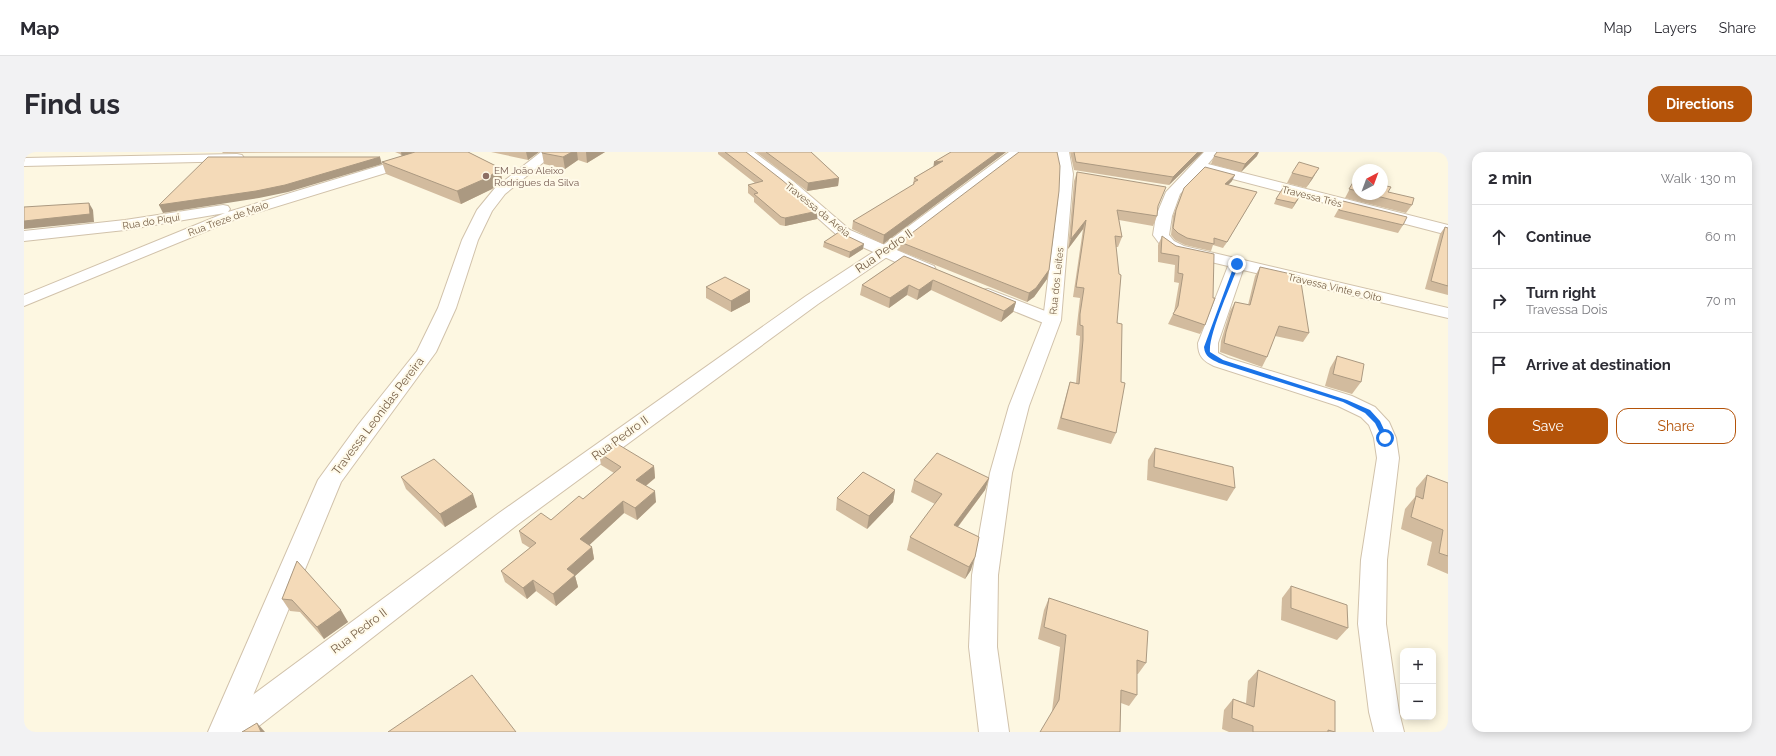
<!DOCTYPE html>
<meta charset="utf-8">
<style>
body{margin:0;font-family:Raleway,sans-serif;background:#f2f2f3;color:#2b2b33}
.controls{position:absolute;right:12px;bottom:12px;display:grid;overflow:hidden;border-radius:8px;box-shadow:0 2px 10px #0003}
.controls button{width:36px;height:36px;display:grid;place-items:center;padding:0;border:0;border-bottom:1px solid #e1e1e2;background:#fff;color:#2b2b33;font:20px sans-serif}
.compass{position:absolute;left:1328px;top:12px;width:36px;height:36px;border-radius:50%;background:#fff;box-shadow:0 2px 10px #0003;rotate:41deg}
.stop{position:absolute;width:12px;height:12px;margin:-9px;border:3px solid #1a73e8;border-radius:50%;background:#fff}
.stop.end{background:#1a73e8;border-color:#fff;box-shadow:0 1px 4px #0008}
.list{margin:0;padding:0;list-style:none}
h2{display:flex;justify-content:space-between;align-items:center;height:52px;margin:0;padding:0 16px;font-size:17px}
h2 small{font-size:13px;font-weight:400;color:#7c7c81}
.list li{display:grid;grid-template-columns:26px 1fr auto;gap:12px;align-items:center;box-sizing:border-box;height:64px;padding:0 16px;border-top:1px solid #e1e1e2}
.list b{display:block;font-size:15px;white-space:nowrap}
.list p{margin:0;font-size:13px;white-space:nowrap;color:#7c7c81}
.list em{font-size:13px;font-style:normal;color:#7c7c81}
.actions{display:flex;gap:8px;padding:12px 16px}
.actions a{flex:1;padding:9px 0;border:1px solid #b45309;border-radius:12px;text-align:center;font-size:14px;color:#b45309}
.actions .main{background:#b45309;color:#fff}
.icon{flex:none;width:22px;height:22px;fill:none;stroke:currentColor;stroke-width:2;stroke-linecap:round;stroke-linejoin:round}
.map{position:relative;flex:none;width:1424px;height:580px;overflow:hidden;border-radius:12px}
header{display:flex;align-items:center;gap:24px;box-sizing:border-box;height:56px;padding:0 20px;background:#fff;border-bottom:1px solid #e1e1e2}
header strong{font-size:19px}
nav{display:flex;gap:22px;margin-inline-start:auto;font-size:14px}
.intro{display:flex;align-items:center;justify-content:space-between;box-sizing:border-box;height:96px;padding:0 24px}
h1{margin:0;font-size:28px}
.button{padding:10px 18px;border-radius:12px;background:#b45309;color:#fff;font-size:14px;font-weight:700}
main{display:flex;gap:24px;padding:0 24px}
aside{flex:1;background:#fff;border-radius:12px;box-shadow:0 2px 10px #0003}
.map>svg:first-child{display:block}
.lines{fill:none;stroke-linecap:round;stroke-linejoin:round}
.minor-casing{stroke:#d1c2ab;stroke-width:2}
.tertiary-casing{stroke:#d1c2ab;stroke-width:2}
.minor{fill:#fff;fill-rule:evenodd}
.tertiary{fill:#fff;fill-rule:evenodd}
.wall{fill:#d2bb9e}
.shaded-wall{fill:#ab9981}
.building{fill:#f4dab8;stroke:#ab9981}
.route{fill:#1a73e8}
.education-dot{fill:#8d6e63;stroke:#fffae9;stroke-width:1.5}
.labels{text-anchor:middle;stroke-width:4;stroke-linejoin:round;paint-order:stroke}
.far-education-label{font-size:10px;fill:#785e54;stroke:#fffae9;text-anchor:start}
.far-street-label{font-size:10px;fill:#765f47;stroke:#fffae9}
.street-label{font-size:12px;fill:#765f47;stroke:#fffae9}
</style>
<header>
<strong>Map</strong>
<nav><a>Map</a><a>Layers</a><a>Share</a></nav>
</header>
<div class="intro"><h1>Find us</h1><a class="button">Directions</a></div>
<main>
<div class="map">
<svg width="1424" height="580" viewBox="0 0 1424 580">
<rect width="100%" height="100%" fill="#fdf7e1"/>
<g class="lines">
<g class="minor-casing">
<g id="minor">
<polygon points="401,0 422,0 420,3 212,67 0,154 0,143 201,61 101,78 0,89 0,79 101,68 199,53 204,54 206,57 204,60"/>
<polygon points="517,0 532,0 481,42 468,59 454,88 432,156 412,200 317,330 214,580 184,580 294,328 334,273 393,199 414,156 438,88 453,58 471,36"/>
<polygon points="715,0 730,0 769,29 826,78 910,114 912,118 910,122 904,123 898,122 814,84 759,35"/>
<path d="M1180 0H1194L1184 12 1424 73V83L1178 19 1156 42 1148 64 1145 83 1150 89 1160 94 1424 156V166L1219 118 1194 191V201L1204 206 1328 244 1351 255 1365 270 1372 286 1375 306 1363 408 1362 472 1375 560 1380 580H1350L1345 560 1334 472 1337 408 1353 306 1350 286 1345 273 1337 265 1314 254 1190 214C1179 209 1174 204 1174 191L1204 114 1149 101 1138 95 1129 83 1132 64 1142 40Z"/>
<polygon points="213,2 218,3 220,6 218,9 0,14 0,6"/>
<polygon points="964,137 1034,164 1037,168 1034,172 1028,173 1022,172 958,146 955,142 958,138"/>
</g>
</g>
<g class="tertiary-casing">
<g id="tertiary">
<polygon points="985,0 1001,0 866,103 794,152 493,373 227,580 188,580 192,570 475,361 782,144 854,97"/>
<polygon points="1031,0 1045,0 1049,22 1037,168 1005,254 988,321 974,423 973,495 985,580 955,580 945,495 948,423 966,321 985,254 1019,168 1034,47 1035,22"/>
</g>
</g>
<use href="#minor" class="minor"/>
<use href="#tertiary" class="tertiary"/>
</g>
<g class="wall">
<polygon points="198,0 444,0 476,16 478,28 468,37 437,52 362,22 358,10 378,4 376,2 371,0 199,1"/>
<polygon points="467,0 515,0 504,8"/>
<polygon points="518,0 581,0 563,11 554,8 541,17 520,12 518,1"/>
<polygon points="694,0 722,0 765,34 765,36 794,59 793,67 761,74 756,73 730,50 730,46 724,41 724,33 731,31 694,2"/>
<polygon points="732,0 787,0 815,26 814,34 783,39"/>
<polygon points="927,0 982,0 859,92 828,77 829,69 889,33 890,26 910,14 910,10"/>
<polygon points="1046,0 1179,0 1145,33 1050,18"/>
<polygon points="1190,4 1233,4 1217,20 1187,12"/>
<polygon points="1053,20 1134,55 1133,64 1129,74 1095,68 1098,85 1094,95 1092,95 1093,171 1092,281 1087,292 1033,277 1043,240 1046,230 1052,231 1055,199 1056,184 1052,183 1053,172 1056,146 1049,145 1059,77 1044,97 1050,29"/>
<polygon points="1268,21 1289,26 1282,36 1263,31"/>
<polygon points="1331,27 1334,28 1334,42 1358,42 1364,40 1388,53 1382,61 1321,46"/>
<polygon points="1208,29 1204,33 1233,40 1229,46 1199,96 1189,93 1187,99 1161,93 1151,88 1147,83 1149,64 1157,43"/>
<polygon points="1278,41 1268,57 1250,52 1252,47"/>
<polygon points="1319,49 1379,73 1374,81 1310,65"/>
<polygon points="1421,75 1424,76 1424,143 1401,137 1416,82"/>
<polygon points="1138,84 1152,94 1181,173 1176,182 1144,172 1150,160 1155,131 1150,130 1151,113 1134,110 1134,93"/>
<polygon points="800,90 839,97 825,106 799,95"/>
<polygon points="876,90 1025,118 1023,127 1010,145 1003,150 874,98"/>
<polygon points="880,104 992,150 989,160 977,170 907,138 893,148 883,143 865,156 836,143 838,133"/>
<polygon points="1236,115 1285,181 1279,190 1251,184 1243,205 1238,215 1196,200 1197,189 1206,159 1211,150 1224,153 1231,124"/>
<polygon points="682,135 726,138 726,150 707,160 682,146"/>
<polygon points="1313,204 1337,230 1328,242 1301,234 1306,216"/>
<polygon points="1131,296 1211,336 1203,349 1123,328 1124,308"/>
<polygon points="575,301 630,314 631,326 622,334 632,350 613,368 600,361 565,393 568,395 570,407 551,424 554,435 532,454 512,439 503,447 481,430 477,419 506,396 498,391 495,379 527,368 559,347 590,321 577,313"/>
<polygon points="1403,323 1424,331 1424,422 1403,413 1408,390 1377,377 1381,357 1391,345 1392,336"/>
<polygon points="377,325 453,355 421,375 382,337"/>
<polygon points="965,326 961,338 934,375 947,418 941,427 883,398 886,385 911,352 887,340 890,328"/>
<polygon points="871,338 869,350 843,377 812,358 813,346"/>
<polygon points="273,409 324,470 300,487 276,460 266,459 258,447"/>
<polygon points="1267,434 1324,476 1313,488 1257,468 1258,446"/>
<polygon points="1025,446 1122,511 1114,522 1113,522 1113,543 1105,554 1097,551 1028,559 1036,495 1014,487 1020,458"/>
<polygon points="1234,518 1311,580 1205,580 1198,577 1200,558 1209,547 1222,551 1224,529"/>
</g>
<g class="shaded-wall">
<polygon points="377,0 396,0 378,5"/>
<polygon points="502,0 515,0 504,8"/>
<polygon points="548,0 553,0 554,8 541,17 539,5"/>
<polygon points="562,0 581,0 563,11"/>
<polygon points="974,0 982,0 859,92 860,83"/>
<polygon points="1174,0 1179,0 1145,33 1149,25"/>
<polygon points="1233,0 1235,0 1233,4 1217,20 1221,12"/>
<polygon points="356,5 358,12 264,40 235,46 139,61 135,53"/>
<polygon points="919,9 909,18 910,10"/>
<polygon points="476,16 478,28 468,37 437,52 433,39"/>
<polygon points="1295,16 1289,26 1282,36 1288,26"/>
<polygon points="1211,23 1208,29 1199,38 1201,32"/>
<polygon points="815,26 814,34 783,39 784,31"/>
<polygon points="1233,40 1229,46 1199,96 1203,90"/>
<polygon points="1278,41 1275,46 1268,57 1271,51"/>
<polygon points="65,51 69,58 70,70 0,77 0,69"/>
<polygon points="794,59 793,67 761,74 761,66"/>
<polygon points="1062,68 1059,77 1044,97 1047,87"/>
<polygon points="840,92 839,97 825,106 826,100"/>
<polygon points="1025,118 1023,127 1010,145 1003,150 1005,141"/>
<polygon points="909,128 907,138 893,148 895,138"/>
<polygon points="885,133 883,143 865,156 866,146"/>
<polygon points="726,138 726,150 707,160 707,149"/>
<polygon points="992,150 989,160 977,170 980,159"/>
<polygon points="630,314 631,326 614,340 612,328"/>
<polygon points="965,326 961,338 926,385 930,373"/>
<polygon points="871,338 869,350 843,377 845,364"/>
<polygon points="631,339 632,350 613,368 611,356"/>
<polygon points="449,342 453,355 421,375 416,362"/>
<polygon points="599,349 600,361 559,399 556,387"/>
<polygon points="568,395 570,407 551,424 554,435 532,454 529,442 543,417"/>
<polygon points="951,405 947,418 941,427 945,415"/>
<polygon points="509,428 512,439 503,447 499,436"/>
<polygon points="317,458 324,470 300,487 293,475"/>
<polygon points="233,571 241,580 237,580"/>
</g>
<g class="building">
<polygon points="391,0 444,0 476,16 465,25 433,39 358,10"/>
<polygon points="518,0 548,0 539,5 518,1"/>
<polygon points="701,0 722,0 758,28 765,34 763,35 794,59 761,66 757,65 730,42 734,41 724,33 739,29"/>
<polygon points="742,0 787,0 815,26 784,31"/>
<polygon points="927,0 974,0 860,83 829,69 890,32 890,30 894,28 890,26 919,9 910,10"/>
<polygon points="995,0 1033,0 1036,14 1035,39 1025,118 1012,136 1005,141 876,90"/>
<polygon points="1050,0 1174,0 1149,25 1052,10"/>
<polygon points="1193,0 1233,0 1221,12 1190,4"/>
<polygon points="184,5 356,5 261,33 232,39 135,53"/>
<polygon points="1275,10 1295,16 1288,26 1268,21"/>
<polygon points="1181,15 1211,23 1201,32 1233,40 1203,90 1190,86 1190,92 1163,86 1154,81 1149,76 1152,58 1160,36"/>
<polygon points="1053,20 1142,35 1134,54 1133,64 1093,58 1098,85 1091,84 1095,122 1097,123 1093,171 1098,172 1097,230 1101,231 1092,281 1037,266 1046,230 1055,232 1059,188 1059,174 1056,173 1056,162 1060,136 1052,135 1062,68 1047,87"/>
<polygon points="1331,27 1334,28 1334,39 1325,37"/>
<polygon points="1358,33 1367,35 1364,40 1390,46 1388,53 1345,42 1358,42"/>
<polygon points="1259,36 1278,41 1271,51 1252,47"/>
<polygon points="1319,49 1383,65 1379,73 1315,58"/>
<polygon points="65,51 66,62 0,69 0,55"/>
<polygon points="1421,75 1424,76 1424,134 1407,129"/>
<polygon points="815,80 840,92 826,100 800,90"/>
<polygon points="1138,84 1152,94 1190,102 1189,146 1191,146 1181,173 1149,162 1154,154 1159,122 1154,121 1155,104 1137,101"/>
<polygon points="880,104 992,150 980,159 909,128 895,138 885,133 866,146 838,133"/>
<polygon points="1236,115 1276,124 1285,181 1255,174 1243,205 1200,191 1202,180 1211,150 1226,153"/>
<polygon points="701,125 726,138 707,149 682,135"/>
<polygon points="1313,204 1340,212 1337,230 1309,222"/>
<polygon points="590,290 630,314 612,328 631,339 611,356 599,349 556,387 568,395 543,417 551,423 529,442 509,428 499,436 477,419 512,391 495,379 517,361 527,368 555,344 559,347 597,315 575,301"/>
<polygon points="1131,296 1209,315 1211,336 1130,315"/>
<polygon points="913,301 965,326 930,373 955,385 951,405 945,415 886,385 918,342 890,328"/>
<polygon points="410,307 449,342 416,362 377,325"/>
<polygon points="839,320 871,338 845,364 813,346"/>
<polygon points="1403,323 1424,331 1424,404 1415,401 1419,378 1387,365 1392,344 1399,347"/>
<polygon points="273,409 317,458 293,475 268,448 258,447"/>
<polygon points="1267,434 1323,453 1324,476 1267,456"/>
<polygon points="1025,446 1124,479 1122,511 1113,508 1113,543 1097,538 1096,580 1016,580 1035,548 1042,483 1020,475"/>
<polygon points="1234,518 1311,549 1311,580 1304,578 1304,580 1229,580 1229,574 1208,566 1209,547 1230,555"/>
<polygon points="448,523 492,580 364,580"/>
<polygon points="233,571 237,580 218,580"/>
</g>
<path class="route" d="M1211 111 1215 112C1208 131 1184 183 1186 200L1199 208 1323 248 1346 258 1356 269 1364 286 1363 287H1359L1351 271 1341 261 1319 250 1195 211C1187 207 1181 205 1180 195Z"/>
<circle class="education-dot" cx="462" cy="24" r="4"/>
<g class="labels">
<g class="far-education-label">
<text x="470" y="22">EM João Aleixo<tspan x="470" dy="12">Rodrigues da Silva</tspan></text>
</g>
<g class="far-street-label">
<text transform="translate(1288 44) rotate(14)" y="4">Travessa Três</text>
<text transform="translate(794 57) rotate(39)" y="4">Travessa da Areia</text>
<text transform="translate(204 66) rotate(-20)" y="4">Rua Treze de Maio</text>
<text transform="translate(127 69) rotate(-9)" y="4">Rua do Piqui</text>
<text transform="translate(1032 129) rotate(-84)" y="4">Rua dos Leites</text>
<text transform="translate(1311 135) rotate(13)" y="4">Travessa Vinte e Oito</text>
</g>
<g class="street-label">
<text transform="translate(860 99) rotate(-35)" y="4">Rua Pedro II</text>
<text transform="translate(354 264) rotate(-53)" y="4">Travessa Leonidas Pereira</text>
<text transform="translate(596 286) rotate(-36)" y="4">Rua Pedro II</text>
<text transform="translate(335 479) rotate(-37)" y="4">Rua Pedro II</text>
</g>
</g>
</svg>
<div class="controls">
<button>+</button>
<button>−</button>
</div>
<svg class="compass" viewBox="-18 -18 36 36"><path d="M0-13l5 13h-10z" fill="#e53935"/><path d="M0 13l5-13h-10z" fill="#7c7c81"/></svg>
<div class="stop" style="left:1361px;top:286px"></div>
<div class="stop end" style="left:1213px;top:112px"></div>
</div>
<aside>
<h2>2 min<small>Walk · 130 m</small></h2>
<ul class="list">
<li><svg class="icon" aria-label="ahead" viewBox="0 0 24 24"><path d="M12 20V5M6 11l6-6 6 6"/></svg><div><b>Continue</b></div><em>60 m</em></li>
<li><svg class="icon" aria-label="right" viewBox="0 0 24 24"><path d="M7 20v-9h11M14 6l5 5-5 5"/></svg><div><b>Turn right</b><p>Travessa Dois</p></div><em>70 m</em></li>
<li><svg class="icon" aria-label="arrive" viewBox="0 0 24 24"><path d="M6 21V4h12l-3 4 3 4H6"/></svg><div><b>Arrive at destination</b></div></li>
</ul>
<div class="actions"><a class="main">Save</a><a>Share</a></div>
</aside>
</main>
